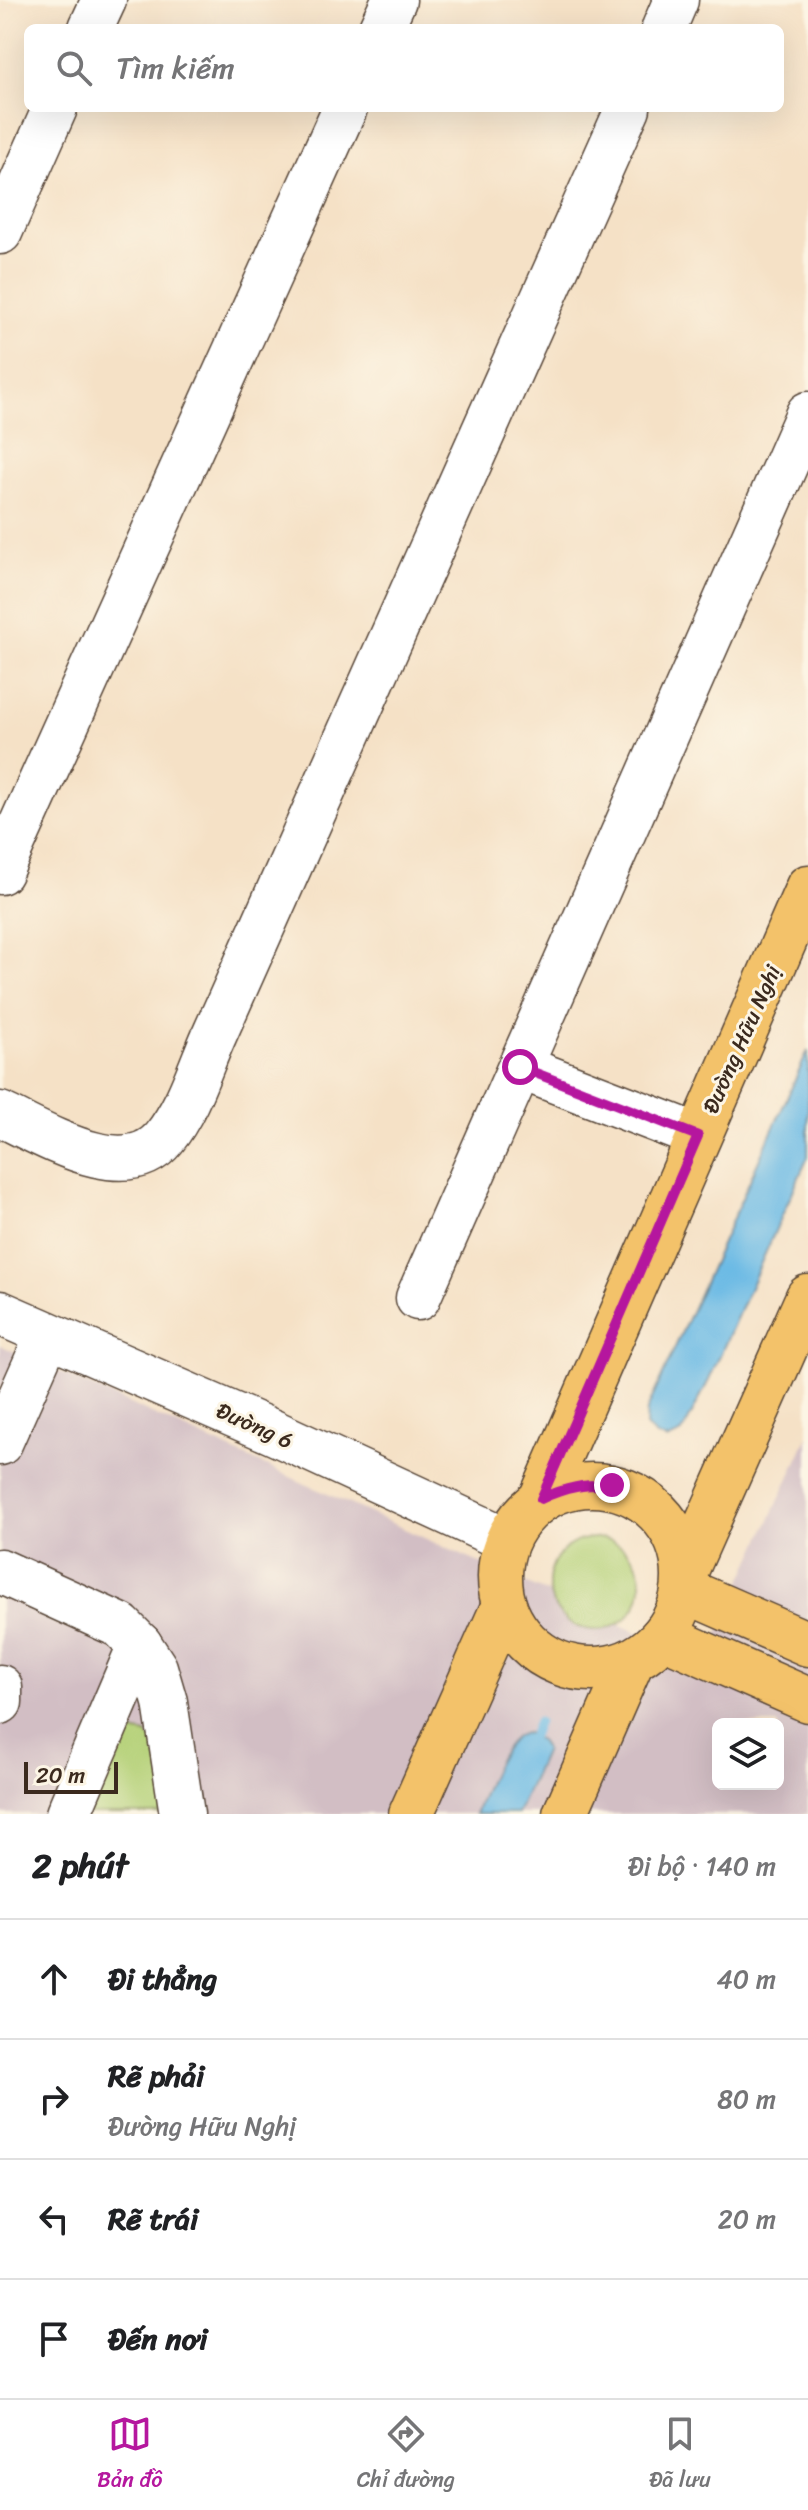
<!DOCTYPE html>
<html lang="vi">
<meta charset="utf-8">
<style>
body{margin:0;font-family:Sriracha,sans-serif;background:#f2f2f2;color:#202124}
.controls{position:absolute;right:24px;bottom:24px;display:grid;overflow:hidden;border-radius:12px;box-shadow:0 8px 32px #0002}
.controls button{width:72px;height:72px;display:grid;place-items:center;padding:0;border:0;border-bottom:2px solid #e0e0e0;background:#fff;color:#202124;font:40px sans-serif}
.scale{position:absolute;left:24px;bottom:20px;width:94px;box-sizing:border-box;padding-left:8px;border:4px solid #3b2a1e;border-top:0;font-size:22px;line-height:28px;white-space:nowrap;color:#3b2a1e;-webkit-text-stroke:6px #fcf5e5;paint-order:stroke}
.stop{position:absolute;width:24px;height:24px;margin:-18px;border:6px solid #b5179e;border-radius:50%;background:#fff}
.stop.end{background:#b5179e;border-color:#fff;box-shadow:0 2px 8px #0008}
.list{margin:0;padding:0;list-style:none}
h2{display:flex;justify-content:space-between;align-items:center;height:104px;margin:0;padding:0 32px;font-size:34px}
h2 small{font-size:26px;font-weight:400;color:#757577}
.list li{display:grid;grid-template-columns:52px 1fr auto;gap:24px;align-items:center;box-sizing:border-box;height:120px;padding:0 32px;border-top:2px solid #e0e0e0}
.list b{display:block;font-size:30px;white-space:nowrap}
.list p{margin:0;font-size:26px;white-space:nowrap;color:#757577}
.list em{font-size:26px;font-style:normal;color:#757577}
.icon{flex:none;width:44px;height:44px;fill:none;stroke:currentColor;stroke-width:2;stroke-linecap:round;stroke-linejoin:round}
.map{position:relative;flex:none;width:808px;height:1814px;overflow:hidden}
.search{position:absolute;background:#fff;box-shadow:0 8px 32px #0002;left:24px;right:24px;top:24px;height:88px;display:flex;align-items:center;gap:20px;box-sizing:border-box;padding:0 28px;border-radius:12px;color:#757577;font-size:30px}
.sheet{height:584px;background:#fff}
nav{display:flex;justify-content:space-around;align-items:center;box-sizing:border-box;height:112px;border-top:2px solid #e0e0e0;background:#fff;font-size:22px;color:#757577}
nav a{display:grid;justify-items:center;gap:4px}
nav .on{color:#b5179e}
.map>svg:first-child{display:block}
.industrial{fill:#d2bec4;fill-rule:evenodd}
.green{fill:#b3d076;stroke:#777d4a;stroke-width:2}
.water{fill:#6abae5;stroke:#527282;stroke-width:2}
.lines{fill:none;stroke-linecap:round;stroke-linejoin:round}
.stream{stroke:#6abae5;stroke-width:9}
.minor-casing{stroke:#574537;stroke-width:47}
.major-casing{stroke:#574537;stroke-width:47}
.minor{stroke:#fff;stroke-width:44}
.major{stroke:#f3c26a;stroke-width:44}
.route{stroke:#b5179e;stroke-width:10}
.labels{text-anchor:middle;stroke-width:6;stroke-linejoin:round;paint-order:stroke}
.street-label{font-size:22px;fill:#3b2a1e;stroke:#fcf5e5}
</style>
<div class="map">
<svg width="808" height="1814" viewBox="0 0 808 1814">
<rect width="100%" height="100%" fill="#fcf5e5"/>
<filter id="ink" filterUnits="userSpaceOnUse"><feTurbulence type="fractalNoise" baseFrequency=".0125" numOctaves="2"/><feDisplacementMap in="SourceGraphic" scale="16" xChannelSelector="R" yChannelSelector="G"/><feConvolveMatrix kernelMatrix="1 2 1 2 8 2 1 2 1" color-interpolation-filters="sRGB"/></filter>
<filter id="wash" filterUnits="userSpaceOnUse"><feTurbulence type="fractalNoise" baseFrequency=".006" numOctaves="4" result="noise"/><feDisplacementMap in="SourceGraphic" scale="32" xChannelSelector="R" yChannelSelector="G"/><feGaussianBlur stdDeviation="1.8" result="paint"/><feColorMatrix in="noise" values="0 0 0 0 0 0 0 0 0 0 0 0 0 0 0 0 0 1.4 0 .05"/><feComposite in="paint" operator="in"/></filter>
<g filter="url(#wash)">
<rect width="100%" height="100%" fill="#f5e1c6"/>
<path class="industrial" d="M0 1345 466 1557 705 1662 808 1436V1814H0ZM718 1724H778V1784H718Z"/>
<g class="green">
<circle cx="595" cy="1584" r="46"/>
<polygon points="132,1731 146,1734 154,1742 171,1814 81,1814 122,1735"/>
</g>
<g class="water">
<polygon points="808,1051 808,1157 709,1380 682,1433 667,1440 656,1436 646,1426 647,1410"/>
<path d="M527 1733 541 1742 545 1750 517 1814H475C485 1792 502 1734 527 1733Z"/>
</g>
<g class="lines">
<polyline class="stream" points="528,1745 538,1722"/>
</g>
</g>
<g filter="url(#ink)">
<g class="lines">
<g class="minor-casing">
<g id="minor">
<polyline points="91,28 104,0"/>
<polyline points="381,28 394,0"/>
<polyline points="664,28 676,0"/>
<polyline points="0,232 55,108"/>
<polyline points="0,872 345,108"/>
<polyline points="520,1067 698,1136"/>
<path d="M0 1114C43 1134 126 1186 164 1138 187 1110 199 1070 213 1038L628 108"/>
<polyline points="418,1298 808,414"/>
<polyline points="0,1313 273,1432 507,1540"/>
<polyline points="0,1443 48,1335"/>
<polyline points="0,1571 121,1626 140,1645 155,1668 165,1702 182,1814"/>
<polyline points="0,1687 0,1702"/>
<polyline points="68,1814 140,1645"/>
</g>
</g>
<g class="major-casing">
<g id="major">
<circle cx="592" cy="1577" r="92"/>
<polyline points="541,1499 808,887"/>
<polyline points="685,1573 808,1297"/>
<polyline points="684,1590 808,1644"/>
<polyline points="663,1636 808,1700"/>
<polyline points="411,1814 504,1605"/>
<polyline points="565,1814 632,1661"/>
</g>
</g>
<use href="#minor" class="minor"/>
<use href="#major" class="major"/>
</g>
</g>
<g class="lines" filter="url(#ink)">
<path class="route" d="M520 1067 698 1136 541 1499C566 1487 585 1484 612 1485"/>
</g>
<g class="labels">
<g class="street-label">
<text transform="translate(741 1039) rotate(-66)" y="8">Đường Hữu Nghị</text>
<text transform="translate(255 1425) rotate(24)" y="8">Đường 6</text>
</g>
</g>
</svg>
<div class="controls">
<button><svg class="icon" aria-label="layers" viewBox="0 0 24 24"><path d="M12 4l9 5-9 5-9-5zM3 14l9 5 9-5"/></svg></button>
</div>
<div class="scale">20 m</div>
<div class="stop" style="left:520px;top:1067px"></div>
<div class="stop end" style="left:612px;top:1485px"></div>
<div class="search"><svg class="icon" aria-label="search" viewBox="0 0 24 24"><circle cx="10" cy="10" r="6"/><path d="M15 15l6 6"/></svg>Tìm kiếm</div>
</div>
<section class="sheet">
<h2>2 phút<small>Đi bộ · 140 m</small></h2>
<ul class="list">
<li><svg class="icon" aria-label="ahead" viewBox="0 0 24 24"><path d="M12 20V5M6 11l6-6 6 6"/></svg><div><b>Đi thẳng</b></div><em>40 m</em></li>
<li><svg class="icon" aria-label="right" viewBox="0 0 24 24"><path d="M7 20v-9h11M14 6l5 5-5 5"/></svg><div><b>Rẽ phải</b><p>Đường Hữu Nghị</p></div><em>80 m</em></li>
<li><svg class="icon" aria-label="left" viewBox="0 0 24 24"><path d="M17 20v-9H6M10 6l-5 5 5 5"/></svg><div><b>Rẽ trái</b></div><em>20 m</em></li>
<li><svg class="icon" aria-label="arrive" viewBox="0 0 24 24"><path d="M6 21V4h12l-3 4 3 4H6"/></svg><div><b>Đến nơi</b></div></li>
</ul>
</section>
<nav>
<a class="on"><svg class="icon" aria-label="map" viewBox="0 0 24 24"><path d="M3 6l6-2 6 2 6-2v14l-6 2-6-2-6 2zM9 4v14M15 6v14"/></svg>Bản đồ</a>
<a><svg class="icon" aria-label="directions" viewBox="0 0 24 24"><path d="M12 3l9 9-9 9-9-9zM9 14v-3h6M13 9l2 2-2 2"/></svg>Chỉ đường</a>
<a><svg class="icon" aria-label="saved" viewBox="0 0 24 24"><path d="M7 4h10v16l-5-4-5 4z"/></svg>Đã lưu</a>
</nav>
